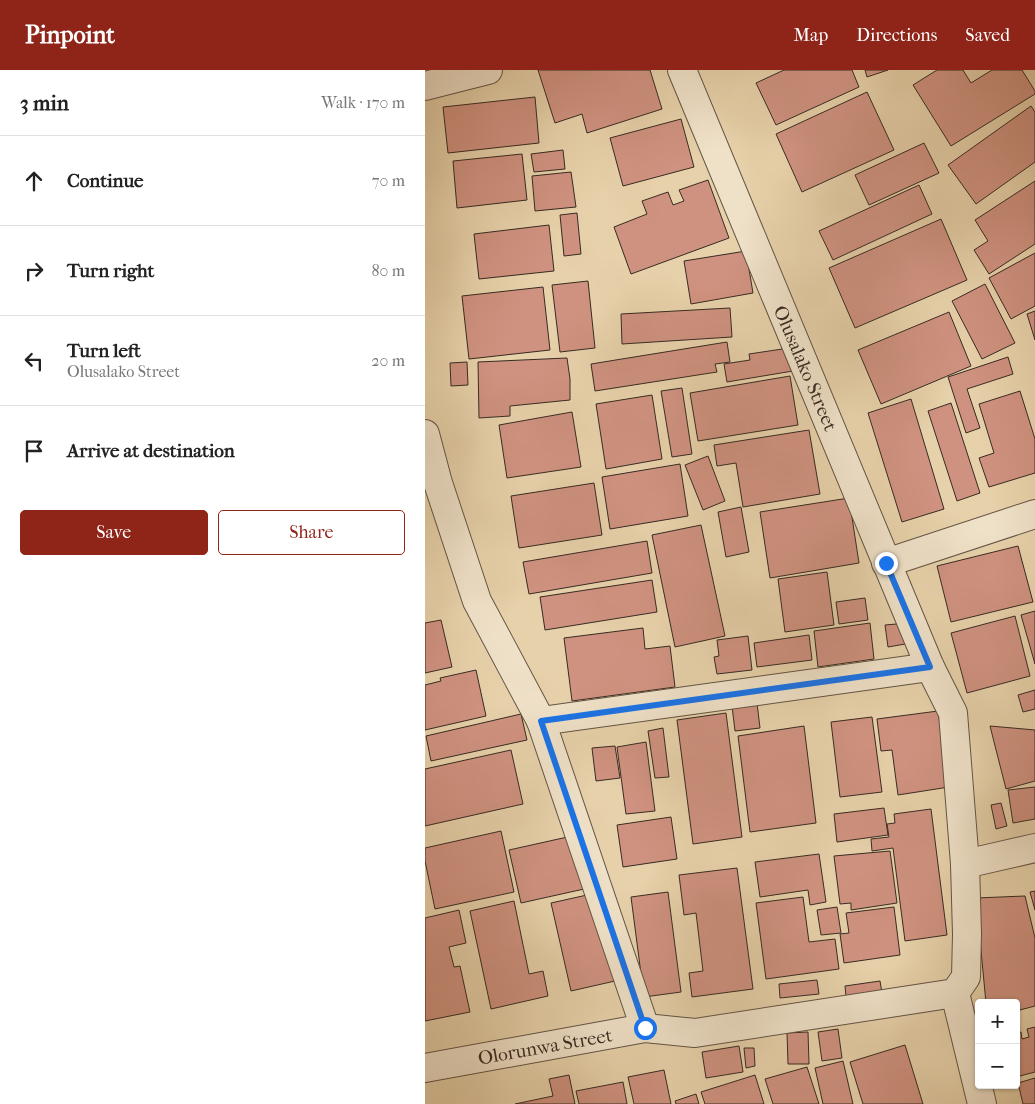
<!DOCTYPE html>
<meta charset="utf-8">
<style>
body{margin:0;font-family:"IM FELL French Canon",serif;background:#f2f2f2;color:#222}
.controls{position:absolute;right:15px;bottom:15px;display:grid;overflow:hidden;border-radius:5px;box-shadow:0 1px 4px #0004}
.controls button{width:45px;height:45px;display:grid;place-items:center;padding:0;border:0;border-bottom:1px solid #e0e0e0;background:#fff;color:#222;font:25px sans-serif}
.stop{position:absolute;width:15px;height:15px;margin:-11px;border:4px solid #1a73e8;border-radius:50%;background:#fff}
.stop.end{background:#1a73e8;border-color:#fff;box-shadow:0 1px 5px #0008}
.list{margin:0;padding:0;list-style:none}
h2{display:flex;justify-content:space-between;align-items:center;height:65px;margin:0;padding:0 20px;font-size:21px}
h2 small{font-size:16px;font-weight:400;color:#767676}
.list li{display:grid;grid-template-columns:32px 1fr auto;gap:15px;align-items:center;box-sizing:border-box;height:90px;padding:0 20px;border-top:1px solid #e0e0e0}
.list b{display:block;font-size:19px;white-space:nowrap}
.list p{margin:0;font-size:16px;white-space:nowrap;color:#767676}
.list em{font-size:16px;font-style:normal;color:#767676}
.actions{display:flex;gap:10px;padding:15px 20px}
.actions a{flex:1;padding:11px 0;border:1px solid #8f2418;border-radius:5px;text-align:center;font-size:18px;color:#8f2418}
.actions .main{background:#8f2418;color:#fff}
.icon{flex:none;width:28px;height:28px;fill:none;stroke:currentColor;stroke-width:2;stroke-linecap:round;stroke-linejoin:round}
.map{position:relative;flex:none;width:610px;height:1034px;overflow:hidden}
header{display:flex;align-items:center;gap:30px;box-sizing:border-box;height:70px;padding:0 25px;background:#8f2418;color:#fff}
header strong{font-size:24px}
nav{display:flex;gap:28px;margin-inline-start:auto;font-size:18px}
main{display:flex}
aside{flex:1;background:#fff}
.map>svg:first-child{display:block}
.building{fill:#cf9280;stroke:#372b22}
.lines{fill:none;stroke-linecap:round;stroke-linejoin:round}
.street-casing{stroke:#635444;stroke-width:30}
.street{stroke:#efe1c8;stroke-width:28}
.route{stroke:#1a73e8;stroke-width:6}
.labels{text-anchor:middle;stroke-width:5;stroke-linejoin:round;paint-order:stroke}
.street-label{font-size:19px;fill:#372b22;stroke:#efe1c8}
</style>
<header>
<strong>Pinpoint</strong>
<nav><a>Map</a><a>Directions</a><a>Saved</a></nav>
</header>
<main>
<aside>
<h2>3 min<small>Walk · 170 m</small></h2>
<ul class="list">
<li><svg class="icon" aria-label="ahead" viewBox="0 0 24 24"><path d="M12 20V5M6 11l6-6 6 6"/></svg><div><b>Continue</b></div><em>70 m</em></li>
<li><svg class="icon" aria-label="right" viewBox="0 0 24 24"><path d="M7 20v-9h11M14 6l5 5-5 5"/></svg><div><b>Turn right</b></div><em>80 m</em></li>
<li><svg class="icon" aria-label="left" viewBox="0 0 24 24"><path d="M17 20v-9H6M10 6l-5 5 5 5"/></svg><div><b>Turn left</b><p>Olusalako Street</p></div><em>20 m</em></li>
<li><svg class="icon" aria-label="arrive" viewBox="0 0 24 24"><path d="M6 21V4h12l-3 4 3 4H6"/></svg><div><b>Arrive at destination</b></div></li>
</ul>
<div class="actions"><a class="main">Save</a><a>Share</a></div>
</aside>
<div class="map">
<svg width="610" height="1034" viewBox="0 0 610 1034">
<rect width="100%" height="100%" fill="#e7d1aa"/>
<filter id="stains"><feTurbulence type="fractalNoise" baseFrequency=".004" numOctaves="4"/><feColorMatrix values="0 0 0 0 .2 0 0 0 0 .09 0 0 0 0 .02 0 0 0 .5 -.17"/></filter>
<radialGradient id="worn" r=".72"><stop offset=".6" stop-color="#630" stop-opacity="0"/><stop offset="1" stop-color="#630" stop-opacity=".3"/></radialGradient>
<g class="building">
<polygon points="113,0 225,0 237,39 162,63 157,44 130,53"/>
<polygon points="359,0 427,0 434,17 351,55 331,13"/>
<polygon points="440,0 463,0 442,7"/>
<polygon points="512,0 538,0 546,13 567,0 597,0 610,21 610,24 526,76 488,15"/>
<polygon points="442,22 469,80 377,122 351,64"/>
<polygon points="110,27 114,73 23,83 18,37"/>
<polygon points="606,36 610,42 610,92 551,134 523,95"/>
<polygon points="256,49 269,97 198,116 185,68"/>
<polygon points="499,73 514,103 444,135 430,105"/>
<polygon points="138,80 140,99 109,102 106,84"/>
<polygon points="97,84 102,130 32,138 28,91"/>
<polygon points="146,102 151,137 110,141 107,106"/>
<polygon points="283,110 304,168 206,204 189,157 222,144 217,131 243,122 248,135 259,131 254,120"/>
<polygon points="610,111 610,174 564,204 549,180 563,171 550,150"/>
<polygon points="494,115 507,144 408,190 394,161"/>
<polygon points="152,143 156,184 139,186 135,145"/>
<polygon points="516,149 542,210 430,258 404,198"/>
<polygon points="124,155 129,201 54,209 49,164"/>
<polygon points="321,181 328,223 266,234 259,191"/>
<polygon points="610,183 610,236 586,249 564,208"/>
<polygon points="163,211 170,278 135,282 127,215"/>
<polygon points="560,214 590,273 557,289 527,231"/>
<polygon points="118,217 125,280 44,289 37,226"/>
<polygon points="305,238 307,267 197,274 196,244"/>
<polygon points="610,241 610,270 602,244"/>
<polygon points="524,242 546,296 456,334 433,280"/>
<polygon points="302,272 305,292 290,294 292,302 170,321 166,294"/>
<polygon points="364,278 368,301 302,312 299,294 325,290 324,284"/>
<polygon points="583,287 588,304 542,319 555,358 541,363 523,307"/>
<polygon points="142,288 145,309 145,330 85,336 85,346 54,348 53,292"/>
<polygon points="42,292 43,315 26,316 25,293"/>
<polygon points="365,306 373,355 273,371 265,323"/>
<polygon points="257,318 267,384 247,387 236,321"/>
<polygon points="595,321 610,369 610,403 564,417 554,388 569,383 554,334"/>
<polygon points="227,325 237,389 181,399 171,334"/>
<polygon points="486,329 519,439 477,452 443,343"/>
<polygon points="526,333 555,423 532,431 503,341"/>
<polygon points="147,342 156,397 82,408 74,355"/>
<polygon points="384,360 395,424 318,437 311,393 292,396 289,375"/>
<polygon points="283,386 300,431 278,440 260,395"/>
<polygon points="255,394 263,446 185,459 177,407"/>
<polygon points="169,413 177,465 94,478 86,426"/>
<polygon points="424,428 434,493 345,508 335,442"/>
<polygon points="316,437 324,482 301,487 293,442"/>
<polygon points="276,455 300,566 250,577 227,465"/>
<polygon points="222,471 227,503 104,524 98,492"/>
<polygon points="593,476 608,532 526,552 512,496"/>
<polygon points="402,502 409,555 360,562 353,509"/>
<polygon points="227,510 232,542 120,560 115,527"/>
<polygon points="440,528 443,550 414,554 411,532"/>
<polygon points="610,541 610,594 596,545"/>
<polygon points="590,546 605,606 542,623 526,563"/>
<polygon points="16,550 27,597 0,603 0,553"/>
<polygon points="445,553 449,589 393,597 389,561"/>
<polygon points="483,553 486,573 463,577 460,555"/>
<polygon points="218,558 220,579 245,576 250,617 147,631 139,568"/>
<polygon points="384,565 387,590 332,597 329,573"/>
<polygon points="323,566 327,600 292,604 289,587 294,586 292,570"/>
<polygon points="51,600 61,646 0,660 0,615 16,611 15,608"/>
<polygon points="610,620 610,639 598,642 593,625"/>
<polygon points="332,633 335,658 310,661 307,636"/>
<polygon points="513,641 524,717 473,725 467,680 456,681 452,649"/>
<polygon points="301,643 317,767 268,774 252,650"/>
<polygon points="96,644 102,670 6,691 1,666"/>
<polygon points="447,647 457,722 415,727 406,652"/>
<polygon points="379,656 391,753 325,762 313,666"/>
<polygon points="565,656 610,660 610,711 581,719"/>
<polygon points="238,658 244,707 230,708 223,661"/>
<polygon points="221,672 230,741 201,744 192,677"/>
<polygon points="190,676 195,708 171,711 167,678"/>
<polygon points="86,680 98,734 0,756 0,699"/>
<polygon points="610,717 610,749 588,753 583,720"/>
<polygon points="576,733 582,756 571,759 566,735"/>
<polygon points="459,738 463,765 412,772 409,744"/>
<polygon points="506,739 522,865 480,871 468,778 447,781 446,769 464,767 462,754 470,753 469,744"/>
<polygon points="246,747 252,789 198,797 192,755"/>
<polygon points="76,761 89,822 10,839 0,791 0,778"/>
<polygon points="147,766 159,819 96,833 84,780"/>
<polygon points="465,781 472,833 426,840 426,833 415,834 409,786"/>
<polygon points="394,784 401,832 385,835 383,820 335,827 330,792"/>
<polygon points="312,798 328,919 267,927 264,903 278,901 271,843 259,845 254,805"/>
<polygon points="610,821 610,840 605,822"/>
<polygon points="243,822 256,922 219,927 206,827"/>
<polygon points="171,823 190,911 146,921 126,833"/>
<polygon points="600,826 610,868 610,936 591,941 591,933 561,933 551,828"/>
<polygon points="378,827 384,872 410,869 414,899 341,909 331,833"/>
<polygon points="89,831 104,904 118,901 123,926 66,939 45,841"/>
<polygon points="412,837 416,863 396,865 392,840"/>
<polygon points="469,837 475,885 419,893 415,864 424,863 421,843"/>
<polygon points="34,840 41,873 24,877 29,897 35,896 45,942 0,951 0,848"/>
<polygon points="392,910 394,924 355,928 354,914"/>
<polygon points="455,911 457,923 421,927 420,916"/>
<polygon points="610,957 610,1002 591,1007 591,963 596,962 597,969 604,967 602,959"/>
<polygon points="413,959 417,988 397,991 393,962"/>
<polygon points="383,962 384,994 363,994 362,963"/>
<polygon points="480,975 498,1034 438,1034 425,992"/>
<polygon points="314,976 318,1002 281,1008 277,982"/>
<polygon points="319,978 329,978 330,996 321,998"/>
<polygon points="418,991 428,1034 398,1034 390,998"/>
<polygon points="382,997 394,1034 348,1034 340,1009"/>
<polygon points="239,1000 246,1034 209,1034 203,1007"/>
<polygon points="144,1005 150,1034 90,1034 128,1026 124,1009"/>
<polygon points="330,1005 339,1034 280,1034 276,1022"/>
<polygon points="610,1008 610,1034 598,1034 593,1013"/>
<polygon points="198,1012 202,1034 154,1034 151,1021"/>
<polygon points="271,1024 274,1034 251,1034 250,1031"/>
</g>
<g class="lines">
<g class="street-casing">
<g id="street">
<polyline points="0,16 63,0"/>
<polyline points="0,364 13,413 52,531 116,651 220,958"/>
<polyline points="461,493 610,444"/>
<polyline points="116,651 505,597"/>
<polyline points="540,794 610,778"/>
<polyline points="530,923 557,1034"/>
<polyline points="0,998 220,958 270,963 530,923 541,907 542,864 540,794 528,643 505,597 257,0"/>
</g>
</g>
<use href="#street" class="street"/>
</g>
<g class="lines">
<polyline class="route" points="220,958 116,651 505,597 461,493"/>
</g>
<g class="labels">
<g class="street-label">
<text transform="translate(381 298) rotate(67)" y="7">Olusalako Street</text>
<text transform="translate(120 976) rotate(-10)" y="7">Olorunwa Street</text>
</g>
</g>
<rect width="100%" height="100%" filter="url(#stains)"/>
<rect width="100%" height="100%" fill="url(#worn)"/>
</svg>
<div class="controls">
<button>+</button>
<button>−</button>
</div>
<div class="stop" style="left:220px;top:958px"></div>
<div class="stop end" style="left:461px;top:493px"></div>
</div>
</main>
